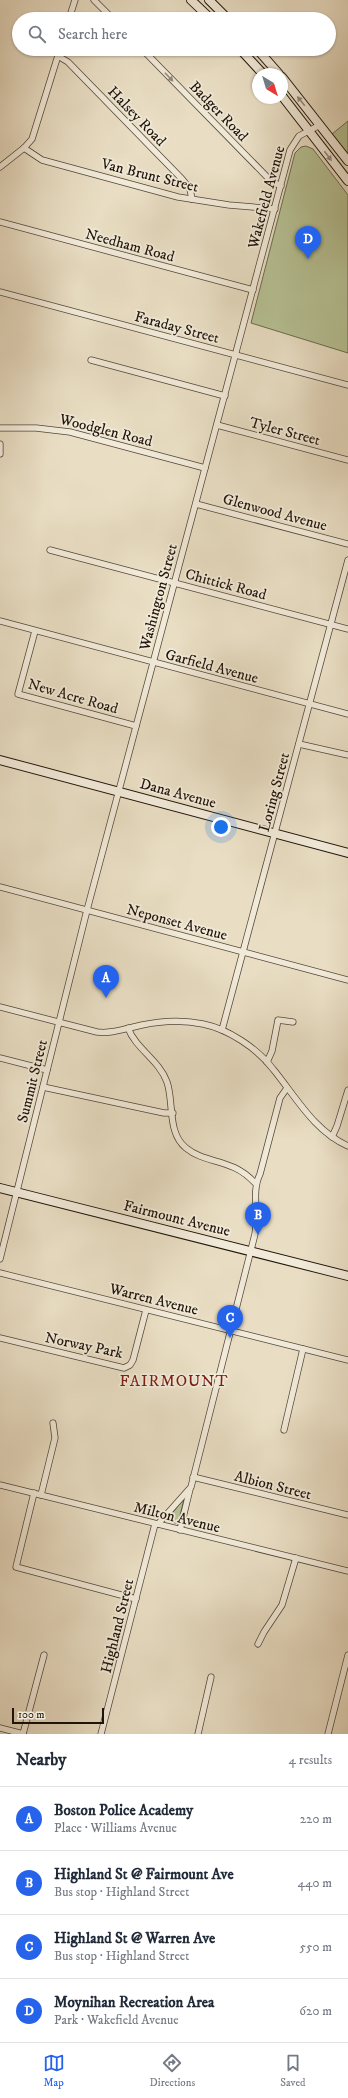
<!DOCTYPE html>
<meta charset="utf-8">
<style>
body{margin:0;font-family:"IM FELL DW Pica",serif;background:#f2f2f3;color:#1f2937}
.compass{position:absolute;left:252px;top:68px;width:36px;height:36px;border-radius:50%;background:#fff;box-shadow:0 1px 3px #0004;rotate:142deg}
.scale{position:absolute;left:12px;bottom:10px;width:92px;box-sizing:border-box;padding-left:4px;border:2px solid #201409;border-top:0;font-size:11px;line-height:14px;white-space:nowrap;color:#201409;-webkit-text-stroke:3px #f1ead9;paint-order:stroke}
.you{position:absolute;left:221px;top:827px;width:14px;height:14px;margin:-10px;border:3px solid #fff;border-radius:50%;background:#1a73e8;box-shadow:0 0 0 6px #1a73e833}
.badge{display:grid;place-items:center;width:26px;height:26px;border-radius:50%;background:#2563eb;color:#fff;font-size:13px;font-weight:700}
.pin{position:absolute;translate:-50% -33px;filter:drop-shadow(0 1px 2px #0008)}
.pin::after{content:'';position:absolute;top:21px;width:14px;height:12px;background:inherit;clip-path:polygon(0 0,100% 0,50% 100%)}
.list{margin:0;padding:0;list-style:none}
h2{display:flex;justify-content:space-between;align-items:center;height:52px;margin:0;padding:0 16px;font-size:17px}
h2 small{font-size:13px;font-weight:400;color:#747a83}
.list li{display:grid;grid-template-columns:26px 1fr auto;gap:12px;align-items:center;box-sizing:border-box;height:64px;padding:0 16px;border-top:1px solid #e0e1e3}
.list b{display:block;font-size:15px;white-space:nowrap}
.list p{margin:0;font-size:13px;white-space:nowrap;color:#747a83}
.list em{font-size:13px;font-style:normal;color:#747a83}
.icon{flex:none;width:22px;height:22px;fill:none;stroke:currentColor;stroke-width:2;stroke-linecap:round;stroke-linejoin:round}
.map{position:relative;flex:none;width:348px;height:1734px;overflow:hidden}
.search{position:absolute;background:#fff;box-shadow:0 1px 3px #0004;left:12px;right:12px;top:12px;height:44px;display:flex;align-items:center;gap:10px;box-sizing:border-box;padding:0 14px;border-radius:22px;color:#747a83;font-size:15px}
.sheet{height:308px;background:#fff}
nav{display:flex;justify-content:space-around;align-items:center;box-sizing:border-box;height:56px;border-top:1px solid #e0e1e3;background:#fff;font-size:11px;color:#747a83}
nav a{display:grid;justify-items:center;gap:2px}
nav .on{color:#2563eb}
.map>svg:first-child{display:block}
.green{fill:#b6c194;stroke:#6b6a4e}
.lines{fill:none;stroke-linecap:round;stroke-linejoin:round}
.street-casing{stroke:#524638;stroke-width:7}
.secondary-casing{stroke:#201409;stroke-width:10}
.street{stroke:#f1ead9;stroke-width:5.5}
.secondary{stroke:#f1ead9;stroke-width:8}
.oneway{fill:#938a7b}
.labels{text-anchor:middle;stroke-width:3.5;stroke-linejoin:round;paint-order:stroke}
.street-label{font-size:15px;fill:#201409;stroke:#f1ead9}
.neighbourhood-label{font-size:16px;letter-spacing:1px;fill:#7a1f14;stroke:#f1ead9}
</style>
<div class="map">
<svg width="348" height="1734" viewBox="0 0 348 1734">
<rect width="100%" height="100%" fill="#e9dec4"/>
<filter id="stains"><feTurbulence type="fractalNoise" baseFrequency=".005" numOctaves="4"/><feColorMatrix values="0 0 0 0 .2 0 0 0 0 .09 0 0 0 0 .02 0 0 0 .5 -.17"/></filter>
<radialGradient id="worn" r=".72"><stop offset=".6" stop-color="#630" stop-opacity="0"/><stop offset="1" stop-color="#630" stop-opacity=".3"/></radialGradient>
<g class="green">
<polygon points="348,121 348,154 332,134"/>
<polygon points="306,146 313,149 348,195 348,353 251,323 295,153 301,147"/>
<polygon points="184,1499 178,1524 166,1520"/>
</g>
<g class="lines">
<g class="street-casing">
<g id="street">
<polyline points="94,0 113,19"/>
<polyline points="69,19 75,0"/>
<polyline points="142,49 271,181 281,186"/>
<polyline points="58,56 68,62 182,179 190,189 192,199"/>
<polyline points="24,148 42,160 178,197 229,205 275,209"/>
<polyline points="0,167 24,148 32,139 60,49"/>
<polyline points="0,222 253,290"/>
<polyline points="0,292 348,385"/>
<polyline points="91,360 225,396"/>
<polyline points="217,425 348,460"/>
<polyline points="0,428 36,428 70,432 205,468"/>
<polyline points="0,444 0,454"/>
<polyline points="196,504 348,544"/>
<polyline points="50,550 348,629"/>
<polyline points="0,621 348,714"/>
<polyline points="35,631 18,694 136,726"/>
<polyline points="299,744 348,755"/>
<polyline points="0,887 348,980"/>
<path d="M0 1007 97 1032C113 1034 127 1028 142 1025 161 1021 184 1020 203 1024 228 1029 257 1048 273 1069 296 1097 314 1131 348 1146"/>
<path d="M128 1028C136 1049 159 1060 167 1082 174 1102 167 1133 186 1148 207 1165 231 1157 255 1183"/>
<polyline points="222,1030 348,560"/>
<polyline points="0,1058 47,1070"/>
<polyline points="267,1062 272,1051 278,1020 293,1022"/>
<polyline points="43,1087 164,1113 173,1113"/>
<polyline points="332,1137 337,1126 348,1090"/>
<polyline points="0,1259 87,910 290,150 299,136 320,125"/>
<polyline points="0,1273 348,1360"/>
<polyline points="0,1338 124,1368 130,1365 133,1360 146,1310"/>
<polyline points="284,1430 303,1349"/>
<polyline points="193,1477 348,1515"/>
<polyline points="0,1485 348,1571"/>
<polyline points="34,1493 16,1567 136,1599"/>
<polyline points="41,1495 55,1438 53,1423"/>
<path d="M158 1524 191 1487 255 1234C259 1214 251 1192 260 1174L280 1098 287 1088"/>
<polyline points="180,1530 190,1489"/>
<polyline points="258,1644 264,1632 282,1605 296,1558"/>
<polyline points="0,1728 23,1734"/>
<polyline points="23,1734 44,1655"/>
<polyline points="101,1734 155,1524"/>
<polyline points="198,1734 211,1677"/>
<polyline points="328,1734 348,1655"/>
</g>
</g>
<g class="secondary-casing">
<g id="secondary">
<polyline points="191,0 211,19"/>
<polyline points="209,0 228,19"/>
<polyline points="240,49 263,74"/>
<polyline points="257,49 279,74"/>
<polyline points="282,77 348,161"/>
<polyline points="282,96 348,181"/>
<polyline points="0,760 348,853"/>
<polyline points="0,1188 348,1276"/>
</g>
</g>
<use href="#street" class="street"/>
<use href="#secondary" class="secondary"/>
</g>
<defs><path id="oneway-solid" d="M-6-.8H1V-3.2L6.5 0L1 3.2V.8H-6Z"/></defs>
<g class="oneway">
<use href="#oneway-solid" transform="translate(169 77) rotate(46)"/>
<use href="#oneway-solid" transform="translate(301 101) rotate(-129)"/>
<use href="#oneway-solid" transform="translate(328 156) rotate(53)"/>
</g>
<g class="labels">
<g class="street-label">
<text transform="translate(219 111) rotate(46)" y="5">Badger Road</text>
<text transform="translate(137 116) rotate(46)" y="5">Halsey Road</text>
<text transform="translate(150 175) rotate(14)" y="5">Van Brunt Street</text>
<text transform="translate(266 197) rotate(-75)" y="5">Wakefield Avenue</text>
<text transform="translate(130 245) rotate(15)" y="5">Needham Road</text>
<text transform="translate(177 327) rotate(15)" y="5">Faraday Street</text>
<text transform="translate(106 430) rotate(14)" y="5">Woodglen Road</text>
<text transform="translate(285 431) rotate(15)" y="5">Tyler Street</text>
<text transform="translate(275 512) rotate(15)" y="5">Glenwood Avenue</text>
<text transform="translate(226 584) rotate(15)" y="5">Chittick Road</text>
<text transform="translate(158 597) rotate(-75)" y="5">Washington Street</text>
<text transform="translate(212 666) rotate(15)" y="5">Garfield Avenue</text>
<text transform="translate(73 696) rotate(16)" y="5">New Acre Road</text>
<text transform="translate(274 792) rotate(-75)" y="5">Loring Street</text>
<text transform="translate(178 793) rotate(15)" y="5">Dana Avenue</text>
<text transform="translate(177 922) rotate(15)" y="5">Neponset Avenue</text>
<text transform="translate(32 1081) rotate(-76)" y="5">Summit Street</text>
<text transform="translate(177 1218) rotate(14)" y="5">Fairmount Avenue</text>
<text transform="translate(154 1299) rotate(14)" y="5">Warren Avenue</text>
<text transform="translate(84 1345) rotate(12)" y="5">Norway Park</text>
<text transform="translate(273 1485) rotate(14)" y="5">Albion Street</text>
<text transform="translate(177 1517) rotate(14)" y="5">Milton Avenue</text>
<text transform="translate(117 1626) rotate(-76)" y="5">Highland Street</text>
</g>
<g class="neighbourhood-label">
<text x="174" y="1386">FAIRMOUNT</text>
</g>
</g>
<rect width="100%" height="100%" filter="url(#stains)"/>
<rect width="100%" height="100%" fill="url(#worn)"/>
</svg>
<svg class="compass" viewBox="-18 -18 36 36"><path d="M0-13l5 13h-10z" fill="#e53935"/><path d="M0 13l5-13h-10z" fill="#747a83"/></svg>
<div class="scale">100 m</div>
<div class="you"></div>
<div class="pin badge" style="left:106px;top:998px">A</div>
<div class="pin badge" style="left:258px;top:1235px">B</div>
<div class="pin badge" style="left:230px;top:1338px">C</div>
<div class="pin badge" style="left:308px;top:259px">D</div>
<div class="search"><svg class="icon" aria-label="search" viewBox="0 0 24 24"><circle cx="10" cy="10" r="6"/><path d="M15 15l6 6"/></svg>Search here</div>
</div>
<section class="sheet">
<h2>Nearby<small>4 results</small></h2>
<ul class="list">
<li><span class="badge">A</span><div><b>Boston Police Academy</b><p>Place · Williams Avenue</p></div><em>220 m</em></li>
<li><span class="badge">B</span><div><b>Highland St @ Fairmount Ave</b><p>Bus stop · Highland Street</p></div><em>440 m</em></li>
<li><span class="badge">C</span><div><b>Highland St @ Warren Ave</b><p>Bus stop · Highland Street</p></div><em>550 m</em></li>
<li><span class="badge">D</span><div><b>Moynihan Recreation Area</b><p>Park · Wakefield Avenue</p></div><em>620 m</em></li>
</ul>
</section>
<nav>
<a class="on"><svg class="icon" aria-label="map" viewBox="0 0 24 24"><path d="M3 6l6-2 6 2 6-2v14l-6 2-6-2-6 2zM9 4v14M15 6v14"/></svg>Map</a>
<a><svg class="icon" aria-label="directions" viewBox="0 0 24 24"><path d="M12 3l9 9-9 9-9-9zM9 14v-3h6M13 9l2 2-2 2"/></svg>Directions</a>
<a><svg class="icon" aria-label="saved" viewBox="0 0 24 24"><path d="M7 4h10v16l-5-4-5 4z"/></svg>Saved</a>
</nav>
